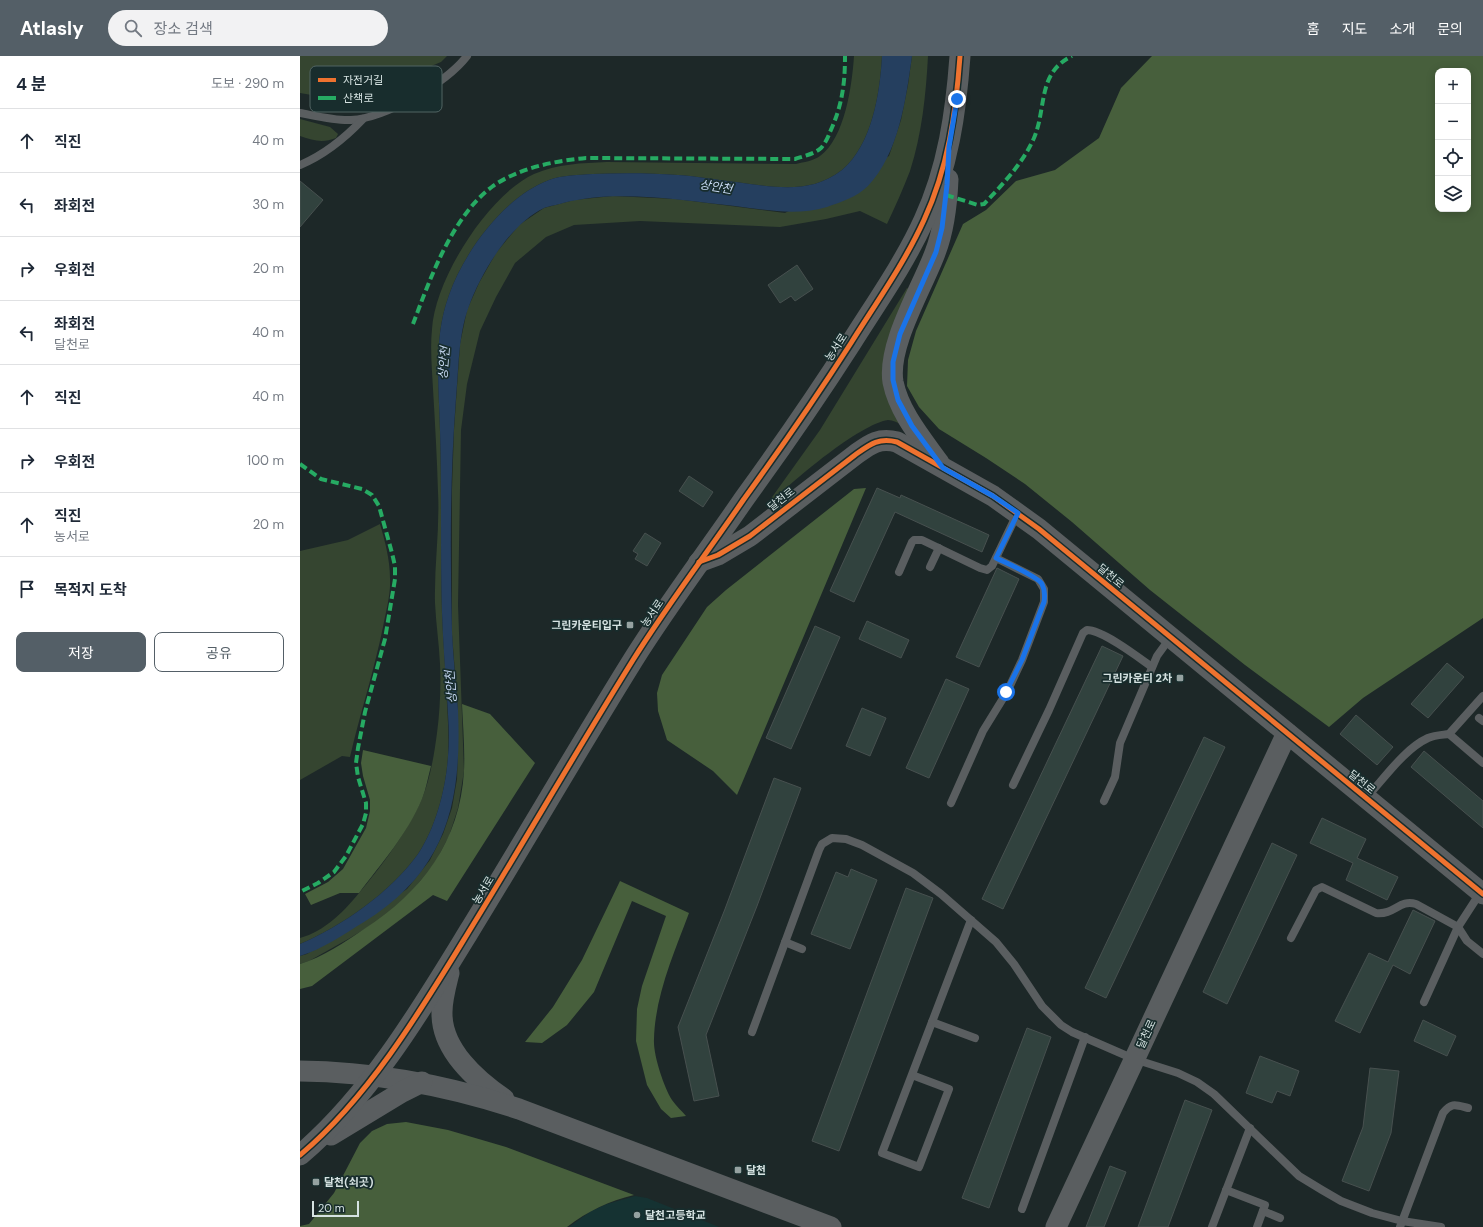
<!DOCTYPE html>
<html lang="ko">
<meta charset="utf-8">
<style>
body{margin:0;font-family:"DM Sans","Noto Sans KR",sans-serif;background:#f2f2f3;color:#1f2937}
.controls{position:absolute;right:12px;top:12px;display:grid;overflow:hidden;border-radius:8px;box-shadow:0 2px 10px #0003}
.controls button{width:36px;height:36px;display:grid;place-items:center;padding:0;border:0;border-bottom:1px solid #e0e1e3;background:#fff;color:#1f2937;font:20px sans-serif}
.scale{position:absolute;left:12px;bottom:10px;width:47px;box-sizing:border-box;padding-left:4px;border:2px solid #d6e3e2;border-top:0;font-size:11px;line-height:14px;white-space:nowrap;color:#d6e3e2;-webkit-text-stroke:3px #182d2d;paint-order:stroke}
.stop{position:absolute;width:12px;height:12px;margin:-9px;border:3px solid #1a73e8;border-radius:50%;background:#fff}
.stop.end{background:#1a73e8;border-color:#fff;box-shadow:0 1px 4px #0008}
.list{margin:0;padding:0;list-style:none}
h2{display:flex;justify-content:space-between;align-items:center;height:52px;margin:0;padding:0 16px;font-size:17px}
h2 small{font-size:13px;font-weight:400;color:#747a83}
.list li{display:grid;grid-template-columns:26px 1fr auto;gap:12px;align-items:center;box-sizing:border-box;height:64px;padding:0 16px;border-top:1px solid #e0e1e3}
.list b{display:block;font-size:15px;white-space:nowrap}
.list p{margin:0;font-size:13px;white-space:nowrap;color:#747a83}
.list em{font-size:13px;font-style:normal;color:#747a83}
.actions{display:flex;gap:8px;padding:12px 16px}
.actions a{flex:1;padding:9px 0;border:1px solid #545f67;border-radius:8px;text-align:center;font-size:14px;color:#545f67}
.actions .main{background:#545f67;color:#fff}
.icon{flex:none;width:22px;height:22px;fill:none;stroke:currentColor;stroke-width:2;stroke-linecap:round;stroke-linejoin:round}
.map{position:relative;flex:none;width:1183px;height:1171px;overflow:hidden}
header{display:flex;align-items:center;gap:24px;box-sizing:border-box;height:56px;padding:0 20px;background:#545f67;color:#fff}
header strong{font-size:19px}
nav{display:flex;gap:22px;margin-inline-start:auto;font-size:14px}
.search{width:280px;height:36px;background:#f2f2f3;display:flex;align-items:center;gap:10px;box-sizing:border-box;padding:0 14px;border-radius:22px;color:#747a83;font-size:15px}
main{display:flex}
aside{flex:1;background:#fff}
.map>svg:first-child{display:block}
.built{fill:#153232}
.green{fill:#354530}
.forest{fill:#475f3c;fill-rule:evenodd}
.water{fill:#253f5f}
.building{fill:#31423e;stroke:#47504f}
.lines{fill:none;stroke-linecap:round;stroke-linejoin:round}
.service{stroke:#5a5e60;stroke-width:8}
.tertiary{stroke:#5a5e60;stroke-width:21}
.quiet{stroke:#26ab63;stroke-width:4;stroke-dasharray:8 4;stroke-linecap:butt}
.cycleway-casing{stroke:#182d2d;stroke-width:8}
.cycleway{stroke:#ef722f;stroke-width:5}
.route{stroke:#1a73e8;stroke-width:5}
.poi-dot{fill:#95a2a1;stroke:#182d2d;stroke-width:1.5}
.labels{text-anchor:middle;stroke-width:3.5;stroke-linejoin:round;paint-order:stroke}
.street-label{font-size:11px;fill:#d6e3e2;stroke:#182d2d}
.poi-label{font-size:11px;font-weight:bold;fill:#d6e3e2;stroke:#182d2d;text-anchor:start}
.water-label{font-size:12px;font-style:italic;fill:#c7d9f2;stroke:#182d2d}
.key{fill:#182d2d;stroke:#516463;stroke-width:1}
.key-label{font-size:11px;fill:#d6e3e2}
</style>
<header>
<strong>Atlasly</strong>
<div class="search"><svg class="icon" aria-label="search" viewBox="0 0 24 24"><circle cx="10" cy="10" r="6"/><path d="M15 15l6 6"/></svg>장소 검색</div>
<nav><a>홈</a><a>지도</a><a>소개</a><a>문의</a></nav>
</header>
<main>
<aside>
<h2>4 분<small>도보 · 290 m</small></h2>
<ul class="list">
<li><svg class="icon" aria-label="ahead" viewBox="0 0 24 24"><path d="M12 20V5M6 11l6-6 6 6"/></svg><div><b>직진</b></div><em>40 m</em></li>
<li><svg class="icon" aria-label="left" viewBox="0 0 24 24"><path d="M17 20v-9H6M10 6l-5 5 5 5"/></svg><div><b>좌회전</b></div><em>30 m</em></li>
<li><svg class="icon" aria-label="right" viewBox="0 0 24 24"><path d="M7 20v-9h11M14 6l5 5-5 5"/></svg><div><b>우회전</b></div><em>20 m</em></li>
<li><svg class="icon" aria-label="left" viewBox="0 0 24 24"><path d="M17 20v-9H6M10 6l-5 5 5 5"/></svg><div><b>좌회전</b><p>달천로</p></div><em>40 m</em></li>
<li><svg class="icon" aria-label="ahead" viewBox="0 0 24 24"><path d="M12 20V5M6 11l6-6 6 6"/></svg><div><b>직진</b></div><em>40 m</em></li>
<li><svg class="icon" aria-label="right" viewBox="0 0 24 24"><path d="M7 20v-9h11M14 6l5 5-5 5"/></svg><div><b>우회전</b></div><em>100 m</em></li>
<li><svg class="icon" aria-label="ahead" viewBox="0 0 24 24"><path d="M12 20V5M6 11l6-6 6 6"/></svg><div><b>직진</b><p>농서로</p></div><em>20 m</em></li>
<li><svg class="icon" aria-label="arrive" viewBox="0 0 24 24"><path d="M6 21V4h12l-3 4 3 4H6"/></svg><div><b>목적지 도착</b></div></li>
</ul>
<div class="actions"><a class="main">저장</a><a>공유</a></div>
</aside>
<div class="map">
<svg width="1183" height="1171" viewBox="0 0 1183 1171">
<rect width="100%" height="100%" fill="#1d2828"/>
<polygon class="built" points="335,1140 347,1142 419,1171 269,1171 291,1155 307,1148"/>
<g class="green">
<polygon points="0,0 147,0 141,6 47,45 0,37"/>
<path d="M554 0H582C580 37 572 89 542 114 510 139 473 131 436 126 417 124 397 120 378 119 350 117 321 117 293 118 278 119 263 119 249 124 204 141 164 196 149 239 133 282 139 330 140 375 142 435 140 496 142 557 143 587 146 617 147 648 148 665 149 682 148 700 146 732 136 771 118 798 91 836 42 870 0 888V882C6 880 12 878 17 875 41 862 59 837 76 816 93 794 109 770 121 745 130 724 134 700 137 677 140 655 141 630 140 608 139 587 136 568 135 547 134 510 140 473 138 436 137 401 135 367 133 333 132 313 130 293 132 273 135 223 188 139 234 118 257 108 282 107 307 106L496 108C504 106 513 105 520 100 545 82 552 29 554 0Z"/>
<path d="M612 0H628C626 38 622 78 610 115 603 133 595 151 587 168L560 155 526 163 480 171 340 165 274 169 246 181 215 207 196 241 180 275 167 328 161 374 158 549 164 715 158 752 149 780 135 807 112 835 84 861 50 882 9 905 0 908V900L7 898 107 833 130 804 143 778 152 752 157 723 158 692V655L152 578V433L154 374 160 288 167 254 179 227 196 197 219 169 244 152 274 144 313 140 376 143 485 157 589 100 601 64 608 29Z"/>
<path d="M0 63 30 71 38 78 36 82C23 87 14 85 0 80Z"/>
<path d="M607 232 610 234 591 278 603 369C598 367 593 364 588 364 560 368 493 424 473 445L470 444 520 374Z"/>
<path d="M80 468C85 485 90 504 90 522 91 538 86 555 83 571 74 615 60 658 50 701L42 700 0 724V495L48 484Z"/>
</g>
<g class="forest">
<path d="M852 0H1183V562L1063 642 1029 671 945 609 850 534 772 466 725 428 686 402 639 373 619 351 607 330 608 304 616 275 663 168 686 154 716 125 755 114 799 82 821 32ZM1138 15H1168V153H1138Z"/>
<polygon points="566,432 437,739 413,715 367,684 358,655 357,637 362,619 407,551 426,534 554,433"/>
<path d="M162 648 190 658 235 707 147 845 133 839 12 930 0 933V908C23 901 45 886 64 873 122 836 160 785 164 715 165 693 163 670 162 648Z"/>
<path d="M63 694 131 710C128 721 126 733 122 743 108 777 81 808 59 837H40L11 849 5 838 28 826 43 813 66 772 70 755V744L63 720 61 707Z"/>
<path d="M320 825 389 857C374 897 355 940 354 983 353 999 364 1031 372 1044 376 1050 382 1055 386 1060L371 1062 361 1053 347 1029 336 985 337 953 342 930 366 860 332 845 294 936 267 969 242 987 225 986 253 951 282 904Z"/>
<path d="M106 1066 148 1074 206 1091 334 1139C309 1145 288 1155 267 1171H0V1170L9 1168 34 1137 60 1087 72 1075 87 1068Z"/>
</g>
<path class="water" d="M582 0H612C606 43 599 97 568 130 557 141 541 146 527 151 496 160 466 154 435 150 381 144 315 133 263 147 257 149 249 150 244 152 210 168 181 217 169 250 158 279 159 312 156 342 150 419 150 497 152 575 153 601 156 628 158 654 162 745 147 815 64 866 44 878 23 893 0 900V888C42 870 91 836 118 798 136 771 146 732 148 700 150 680 148 661 147 641 145 613 143 585 142 557 140 496 142 435 140 375 139 330 133 282 149 239 164 196 204 141 249 124 263 119 278 119 293 118 321 117 350 117 378 119 397 120 417 124 436 126 473 131 510 139 542 114 572 89 580 37 582 0Z"/>
<g class="building">
<polygon points="0,125 23,144 0,171"/>
<polygon points="497,209 513,233 495,245 491,240 480,247 468,229"/>
<polygon points="389,420 413,436 403,451 379,435"/>
<polygon points="577,432 600,442 601,439 689,479 682,496 595,456 554,546 530,535"/>
<polygon points="345,477 361,487 347,510 335,503 338,498 333,495"/>
<polygon points="697,512 719,523 679,611 656,601"/>
<polygon points="567,565 609,584 601,602 559,583"/>
<polygon points="515,570 540,581 491,693 466,682"/>
<polygon points="802,590 823,600 703,853 682,843"/>
<polygon points="1147,607 1164,621 1128,662 1111,648"/>
<polygon points="646,623 669,633 629,722 606,712"/>
<polygon points="562,652 586,662 570,700 546,690"/>
<polygon points="1056,659 1093,691 1077,709 1040,678"/>
<polygon points="904,681 925,691 806,942 785,932"/>
<polygon points="1124,695 1183,745 1183,772 1111,711"/>
<polygon points="474,722 501,732 457,850 406,979 419,1040 394,1045 378,971 425,853"/>
<polygon points="1022,762 1066,783 1057,802 1098,821 1087,844 1046,824 1053,807 1010,787"/>
<polygon points="972,787 997,799 927,948 903,936"/>
<polygon points="551,813 577,824 550,893 511,878 536,816 548,821"/>
<polygon points="606,832 633,842 539,1095 512,1085"/>
<polygon points="1113,854 1135,865 1110,918 1093,909 1060,977 1035,965 1069,897 1088,906"/>
<polygon points="1123,964 1156,980 1147,1000 1114,985"/>
<polygon points="727,972 751,981 689,1152 662,1142"/>
<polygon points="960,1000 999,1015 990,1040 977,1035 972,1047 946,1037"/>
<polygon points="1070,1012 1099,1015 1091,1077 1069,1135 1042,1125 1063,1071"/>
<polygon points="885,1044 912,1054 868,1171 838,1171"/>
<polygon points="810,1110 826,1116 804,1171 786,1171"/>
</g>
<g class="lines">
<g class="service">
<path d="M0 57C16 60 36 65 51 64 86 62 146 27 167 0"/>
<path d="M0 109C24 99 45 82 63 63"/>
<polyline points="630,511 639,492"/>
<polyline points="599,516 612,486 614,484 622,484 680,512 687,514 692,510 717,458"/>
<polyline points="1179,662 1183,665"/>
<polyline points="1149,678 1183,707"/>
<path d="M713 729 749 654 783 577 787 574C803 574 838 601 852 611"/>
<path d="M1066 742C1084 723 1104 693 1128 682 1135 679 1142 679 1149 678L1183 640"/>
<polyline points="804,745 815,721 820,687 857,600 870,582"/>
<polyline points="651,747 683,675 707,636 722,604 744,546 744,533 738,523 696,502"/>
<path d="M991 882 1016 834 1022 831 1076 857C1095 859 1099 843 1116 848L1158 871 1167 885 1183 898"/>
<polyline points="485,886 502,893"/>
<polyline points="1124,946 1158,871 1180,837"/>
<polyline points="632,966 675,982"/>
<polyline points="452,976 519,794 522,788 532,782 546,783 562,789 613,817 641,838 696,886 714,908 742,950 761,969 772,976 834,1003 878,1017 897,1026 914,1038 999,1120 1022,1134 1041,1145 1072,1157 1102,1165 1141,1171"/>
<path d="M612 1019 649 1033 619 1111 582 1097C612 1019 641 942 671 864"/>
<polyline points="926,1134 965,1149 957,1171"/>
<polyline points="722,1153 785,981"/>
<polyline points="963,1155 980,1162"/>
<polyline points="912,1171 950,1072"/>
<path d="M1100 1171 1143 1057C1152 1046 1156 1049 1168 1052"/>
</g>
<g class="tertiary">
<path d="M639 407C621 382 599 356 593 326 587 289 622 232 635 197 644 174 647 147 648 123"/>
<path d="M399 506 418 499 450 480 555 399C569 389 578 381 597 386L693 440 739 473 1183 838"/>
<path d="M149 917C146 929 142 943 142 956 141 993 176 1024 204 1043"/>
<path d="M0 1015C76 1016 147 1029 219 1053L531 1171"/>
<polyline points="31,1079 102,1036 122,1026"/>
<path d="M0 1099C69 1041 121 954 168 877 224 786 277 694 333 604 368 548 407 497 444 443 481 392 517 340 551 287 576 247 604 208 624 164 648 112 656 56 660 0"/>
<polyline points="756,1171 987,677"/>
</g>
<g class="quiet">
<path d="M646 139 678 149 684 148C703 128 723 107 734 82 747 51 737 17 772 0"/>
<path d="M113 268C130 223 152 160 193 130 219 112 254 105 286 102L495 103C504 100 514 98 521 92 525 88 528 81 530 76 542 50 545 28 545 0"/>
<polyline points="0,408 21,423 62,433 72,439 79,450 92,497 95,510 95,523 85,583 65,656 58,692 56,707 58,721 66,747 66,757 63,768 46,800 34,816 18,827 0,836"/>
</g>
<g class="cycleway-casing">
<g id="cycleway">
<path d="M399 506 418 499 450 480 555 399C569 389 578 381 597 386L693 440 739 473 1183 838"/>
<path d="M0 1099C69 1041 121 954 168 877 224 786 277 694 333 604 368 548 407 497 444 443 481 392 517 340 551 287 576 247 604 208 624 164 648 112 656 56 660 0"/>
</g>
</g>
<use href="#cycleway" class="cycleway"/>
</g>
<g class="lines">
<path class="route" d="M657 43 649 91 647 129 642 172 636 196 600 278 593 306V324L598 344 612 370 643 412 693 440 718 457 696 502C706 507 737 520 742 528 745 534 745 540 744 546L722 604 706 636"/>
</g>
<g class="poi-dot">
<rect x="326" y="565" width="8" height="8" rx="2"/>
<rect x="876" y="618" width="8" height="8" rx="2"/>
<rect x="434" y="1110" width="8" height="8" rx="2"/>
<rect x="12" y="1122" width="8" height="8" rx="2"/>
<circle cx="337" cy="1159" r="4"/>
</g>
<g class="labels">
<g class="street-label">
<text transform="translate(536 291) rotate(-57)" y="4">농서로</text>
<text transform="translate(481 443) rotate(-38)" y="4">달천로</text>
<text transform="translate(811 520) rotate(40)" y="4">달천로</text>
<text transform="translate(352 557) rotate(-56)" y="4">농서로</text>
<text transform="translate(1062 726) rotate(39)" y="4">달천로</text>
<text transform="translate(183 834) rotate(-59)" y="4">농서로</text>
<text transform="translate(846 978) rotate(-65)" y="4">달천로</text>
</g>
<g class="poi-label">
<text x="322" y="573" text-anchor="end">그린카운티입구</text>
<text x="872" y="626" text-anchor="end">그린카운티 2차</text>
<text x="446" y="1118">달천</text>
<text x="24" y="1130">달천(쇠곳)</text>
<text x="345" y="1163">달천고등학교</text>
</g>
<g class="water-label">
<text transform="translate(416 131) rotate(9)" y="4">상안천</text>
<text transform="translate(144 307) rotate(-86)" y="4">상안천</text>
<text transform="translate(151 631) rotate(-94)" y="4">상안천</text>
</g>
</g>
<rect x="10" y="10" width="132" height="46" rx="6" class="key"/>
<rect x="18" y="22" width="18" height="4" fill="#ef722f"/>
<rect x="18" y="40" width="18" height="4" fill="#26ab63"/>
<g class="key-label">
<text x="43" y="28">자전거길</text>
<text x="43" y="46">산책로</text>
</g>
</svg>
<div class="controls">
<button>+</button>
<button>−</button>
<button><svg class="icon" aria-label="locate" viewBox="0 0 24 24"><circle cx="12" cy="12" r="6"/><path d="M12 2v4M12 18v4M2 12h4M18 12h4"/></svg></button>
<button><svg class="icon" aria-label="layers" viewBox="0 0 24 24"><path d="M12 4l9 5-9 5-9-5zM3 14l9 5 9-5"/></svg></button>
</div>
<div class="scale">20 m</div>
<div class="stop" style="left:706px;top:636px"></div>
<div class="stop end" style="left:657px;top:43px"></div>
</div>
</main>
